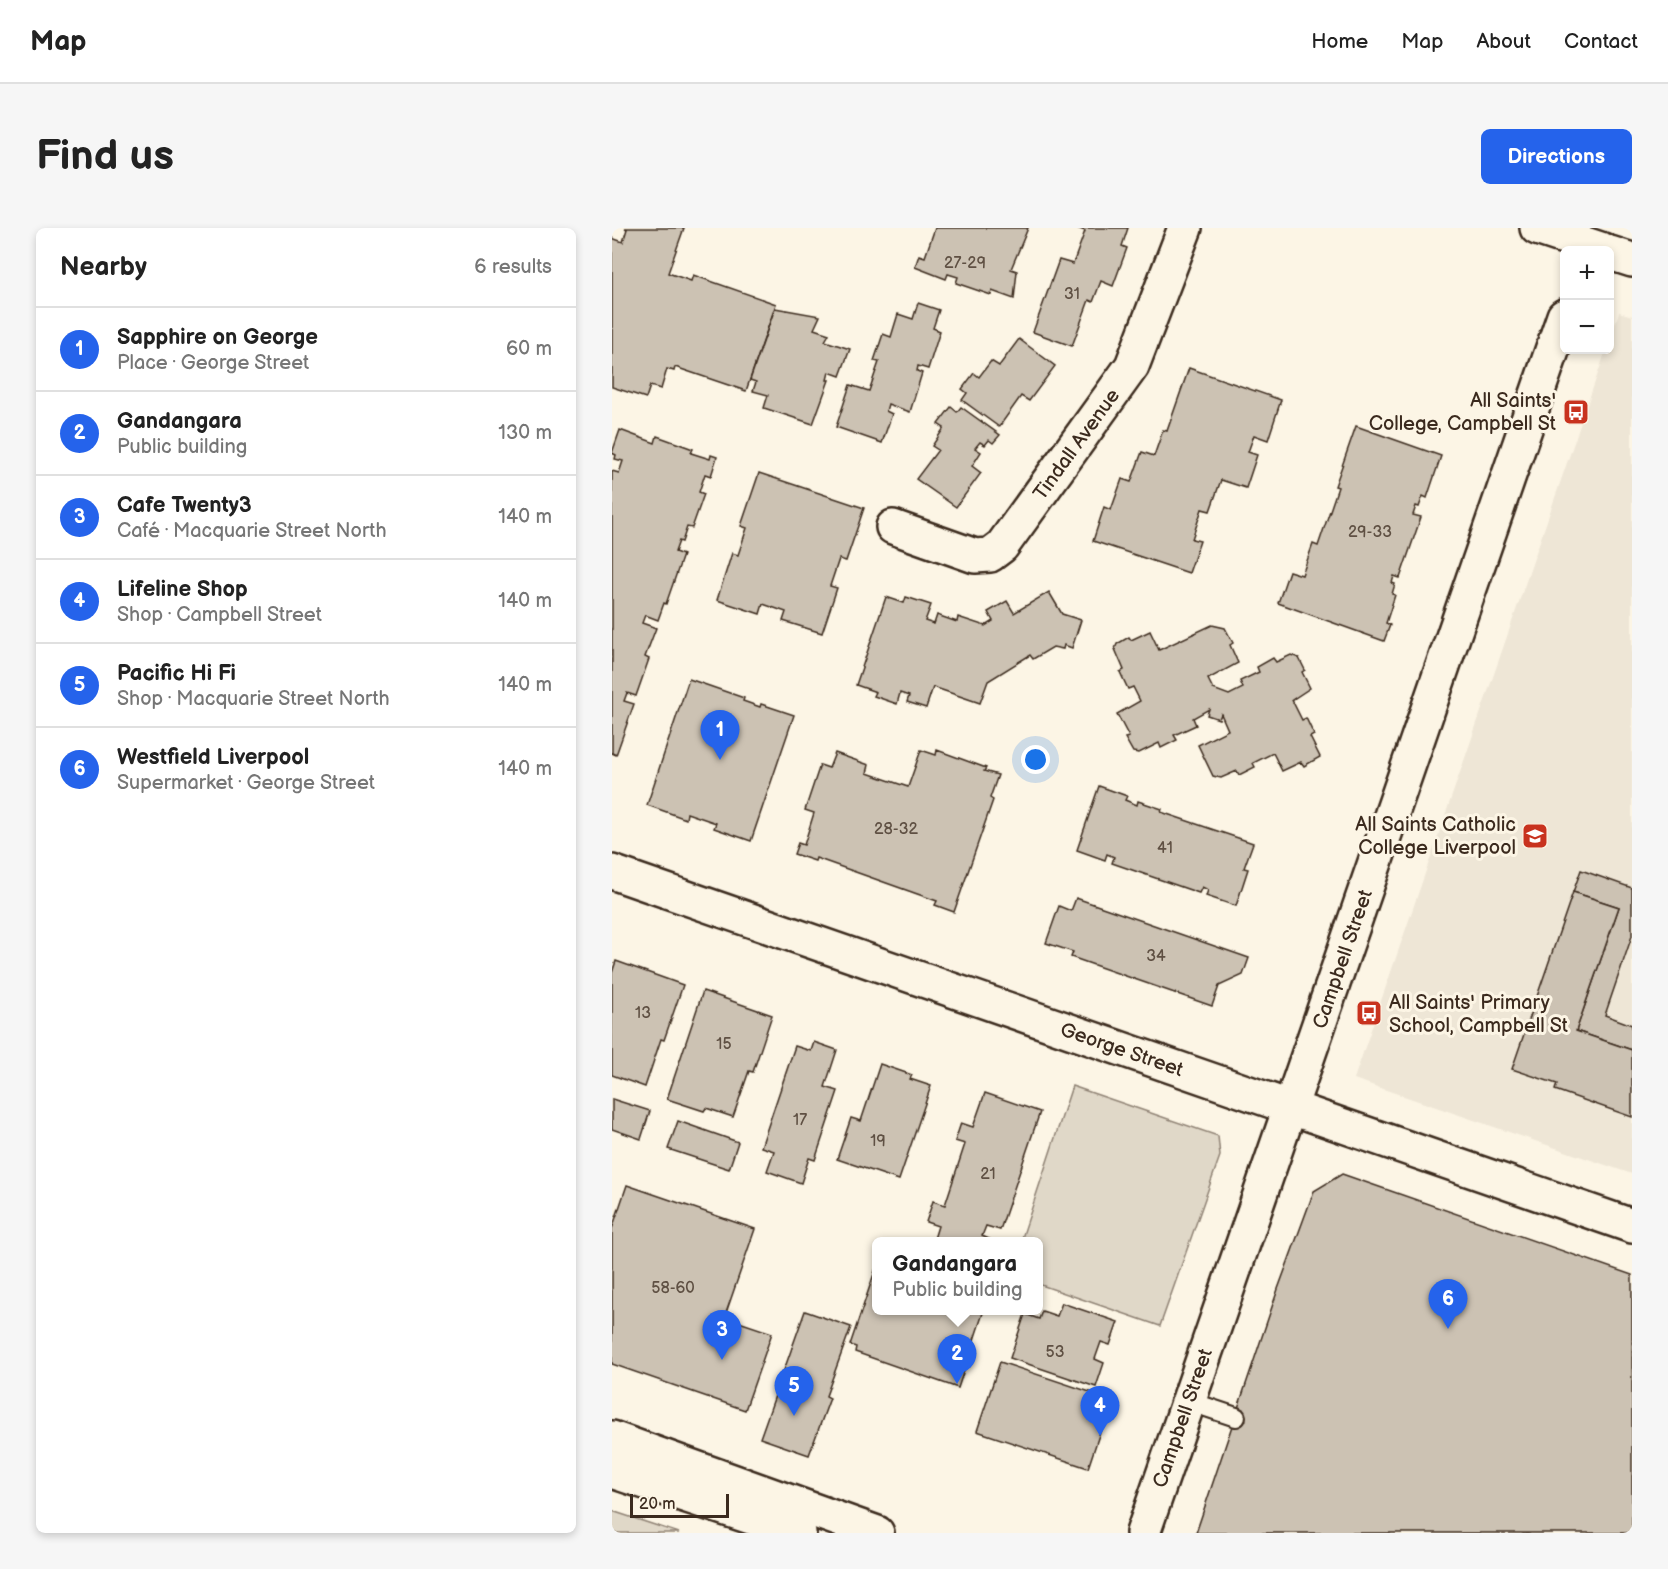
<!DOCTYPE html>
<meta charset="utf-8">
<style>
body{margin:0;font-family:"Balsamiq Sans",sans-serif;background:#f6f6f6;color:#222}
.controls{position:absolute;right:18px;top:18px;display:grid;overflow:hidden;border-radius:9px;box-shadow:0 3px 9px #0003}
.controls button{width:54px;height:54px;display:grid;place-items:center;padding:0;border:0;border-bottom:2px solid #e0e0e0;background:#fff;color:#222;font:30px sans-serif}
.scale{position:absolute;left:18px;bottom:15px;width:99px;box-sizing:border-box;padding-left:6px;border:3px solid #3b2a1e;border-top:0;font-size:16px;line-height:21px;white-space:nowrap;color:#3b2a1e;-webkit-text-stroke:4px #fcf5e5;paint-order:stroke}
.you{position:absolute;left:424px;top:532px;width:21px;height:21px;margin:-15px;border:4px solid #fff;border-radius:50%;background:#1a73e8;box-shadow:0 0 0 9px #1a73e833}
.badge{display:grid;place-items:center;width:39px;height:39px;border-radius:50%;background:#2563eb;color:#fff;font-size:20px;font-weight:700}
.pin{position:absolute;translate:-50% -50px;filter:drop-shadow(0 2px 3px #0008)}
.pin::after{content:'';position:absolute;top:32px;width:21px;height:18px;background:inherit;clip-path:polygon(0 0,100% 0,50% 100%)}
.popup{position:absolute;left:260px;top:1009px;width:171px;height:78px;box-sizing:border-box;display:grid;place-content:center;border-radius:9px;background:#fff;filter:drop-shadow(0 2px 4px #0005);font-size:20px;white-space:nowrap;color:#767676}
.popup b{font-size:22px;color:#222}
.popup::after{content:'';position:absolute;left:50%;top:100%;margin-left:-12px;border:12px solid transparent;border-top-color:#fff}
.list{margin:0;padding:0;list-style:none}
h2{display:flex;justify-content:space-between;align-items:center;height:78px;margin:0;padding:0 24px;font-size:26px}
h2 small{font-size:20px;font-weight:400;color:#767676}
.list li{display:grid;grid-template-columns:39px 1fr auto;gap:18px;align-items:center;box-sizing:border-box;height:84px;padding:0 24px;border-top:2px solid #e0e0e0}
.list b{display:block;font-size:22px;white-space:nowrap}
.list p{margin:0;font-size:20px;white-space:nowrap;color:#767676}
.list em{font-size:20px;font-style:normal;color:#767676}
.map{position:relative;flex:none;width:1020px;height:1305px;overflow:hidden;border-radius:9px}
header{display:flex;align-items:center;gap:36px;box-sizing:border-box;height:84px;padding:0 30px;background:#fff;border-bottom:2px solid #e0e0e0}
header strong{font-size:28px}
nav{display:flex;gap:33px;margin-inline-start:auto;font-size:21px}
.intro{display:flex;align-items:center;justify-content:space-between;box-sizing:border-box;height:144px;padding:0 36px}
h1{margin:0;font-size:42px}
.button{padding:15px 27px;border-radius:9px;background:#2563eb;color:#fff;font-size:21px;font-weight:700}
main{display:flex;gap:36px;padding:0 36px}
aside{flex:1;background:#fff;border-radius:9px;box-shadow:0 3px 9px #0003}
.map>svg:first-child{display:block}
.built{fill:#eee6d6}
.green{fill:#e0d8c8;stroke:#8e8173;stroke-width:1.5}
.building{fill:#ccc2b3;stroke:#3b2a1e;stroke-width:1.5}
.lines{fill:none;stroke-linecap:round;stroke-linejoin:round}
.service-casing{stroke:#3b2a1e;stroke-width:22}
.minor-casing{stroke:#3b2a1e;stroke-width:38}
.tertiary-casing{stroke:#3b2a1e;stroke-width:38}
.service{stroke:#fcf5e5;stroke-width:18}
.minor{stroke:#fcf5e5;stroke-width:33}
.tertiary{stroke:#fcf5e5;stroke-width:33}
.labels{text-anchor:middle;stroke-width:6;stroke-linejoin:round;paint-order:stroke}
.number-label{font-size:16px;fill:#5f5043}
.poi-label{font-size:20px;fill:#3b2a1e;stroke:#fcf5e5;text-anchor:end}
.street-label{font-size:20px;fill:#3b2a1e;stroke:#fcf5e5}
</style>
<header>
<strong>Map</strong>
<nav><a>Home</a><a>Map</a><a>About</a><a>Contact</a></nav>
</header>
<div class="intro"><h1>Find us</h1><a class="button">Directions</a></div>
<main>
<aside>
<h2>Nearby<small>6 results</small></h2>
<ul class="list">
<li><span class="badge">1</span><div><b>Sapphire on George</b><p>Place · George Street</p></div><em>60 m</em></li>
<li><span class="badge">2</span><div><b>Gandangara</b><p>Public building</p></div><em>130 m</em></li>
<li><span class="badge">3</span><div><b>Cafe Twenty3</b><p>Café · Macquarie Street North</p></div><em>140 m</em></li>
<li><span class="badge">4</span><div><b>Lifeline Shop</b><p>Shop · Campbell Street</p></div><em>140 m</em></li>
<li><span class="badge">5</span><div><b>Pacific Hi Fi</b><p>Shop · Macquarie Street North</p></div><em>140 m</em></li>
<li><span class="badge">6</span><div><b>Westfield Liverpool</b><p>Supermarket · George Street</p></div><em>140 m</em></li>
</ul>
</aside>
<div class="map">
<svg width="1020" height="1305" viewBox="0 0 1020 1305">
<rect width="100%" height="100%" fill="#fcf5e5"/>
<filter id="ink" filterUnits="userSpaceOnUse"><feTurbulence type="fractalNoise" baseFrequency=".0167" numOctaves="2"/><feDisplacementMap in="SourceGraphic" scale="12" xChannelSelector="R" yChannelSelector="G"/><feConvolveMatrix kernelMatrix="1 2 1 2 8 2 1 2 1" color-interpolation-filters="sRGB"/></filter>
<g filter="url(#ink)">
<polygon class="built" points="1007,84 1020,88 1020,946 742,851 994,122 998,122 998,111"/>
<g class="green">
<polygon points="460,858 606,908 608,928 548,1098 426,1056 426,1014 409,1013"/>
<polygon points="0,1283 67,1305 0,1305"/>
</g>
<g class="building">
<polygon points="13,0 72,0 56,45 79,53 81,47 164,76 134,163 63,139 62,143 55,141 49,161 38,158 34,170 0,159 0,10 11,14 15,1"/>
<polygon points="323,0 416,0 399,41 405,43 402,71 380,63 379,67 344,55 346,49 336,46 334,51 303,39 307,27 313,29"/>
<polygon points="465,0 516,0 510,18 515,20 501,58 489,53 481,74 477,72 460,118 421,104 447,32 461,36 473,3"/>
<polygon points="306,75 327,82 321,100 328,103 316,141 306,138 305,143 310,145 298,184 276,176 274,183 280,186 270,215 224,199 238,157 257,163 267,134 262,133 271,106 279,109 286,86 301,91"/>
<polygon points="163,80 208,88 202,101 217,106 213,113 238,121 228,148 217,144 215,152 217,152 201,196 152,180 156,167 141,163 144,154 138,152"/>
<polygon points="407,111 443,138 417,173 409,168 387,199 350,172 355,165 350,161 362,145 367,149 379,133 387,138"/>
<polygon points="577,140 669,172 656,212 642,207 636,224 645,227 634,260 609,252 598,283 590,281 580,311 588,313 577,345 481,313 492,279 499,282 510,251 519,254 530,224 542,228 551,202 555,203"/>
<polygon points="339,179 345,184 349,179 388,207 381,215 377,212 373,217 368,214 363,220 369,224 360,238 369,245 344,279 304,251 326,222 320,218 332,200 326,196"/>
<polygon points="744,198 829,228 815,270 811,268 807,279 804,278 801,287 809,289 788,350 782,348 780,355 783,356 780,366 783,367 774,395 778,397 772,413 666,375 677,343 690,347 701,316 706,318 726,259 723,258"/>
<polygon points="8,202 43,215 45,208 81,221 79,225 98,231 99,227 105,229 99,248 93,246 87,264 92,266 80,300 75,299 70,314 67,313 63,324 71,327 54,376 52,375 46,392 33,387 30,395 44,400 33,429 37,431 24,468 15,465 12,473 22,476 4,527 0,525 0,243 7,245 11,233 3,231 4,227 0,225"/>
<polygon points="147,245 252,280 234,333 227,331 218,358 225,360 210,405 171,393 174,384 151,376 148,386 105,372 120,325 126,327 135,300 129,298"/>
<polygon points="437,364 450,386 469,392 460,420 452,417 451,421 441,419 421,431 418,427 376,453 368,475 321,459 314,480 295,474 297,468 288,465 285,476 262,468 264,464 244,457 274,369 292,375 294,369 319,377 313,393 322,396 325,387 345,394 346,389 373,398 381,393 376,384 395,373 402,385"/>
<polygon points="600,397 613,400 621,415 618,417 626,435 596,451 601,461 617,467 631,460 628,453 647,444 645,439 661,430 664,434 679,427 687,430 693,442 690,444 698,460 680,472 690,492 694,490 702,507 698,509 708,529 692,538 689,534 670,543 661,525 641,535 643,539 627,547 625,543 609,550 601,548 586,517 616,502 609,486 607,491 595,487 597,481 581,490 584,497 562,507 565,512 549,520 547,515 527,525 521,524 513,510 517,509 505,486 528,473 521,459 516,461 508,444 512,442 503,421 505,416 517,409 519,412 538,403 547,422"/>
<polygon points="77,451 132,470 131,473 148,479 149,476 182,487 139,613 102,600 104,595 75,585 74,591 35,577"/>
<polygon points="309,522 324,527 325,522 374,540 372,543 386,547 378,570 381,572 342,684 323,677 325,673 204,630 203,633 182,626 186,615 192,617 202,585 193,582 208,537 217,540 223,525 257,537 255,545 296,559"/>
<polygon points="487,558 515,568 513,572 525,577 526,573 550,581 549,584 641,615 632,640 636,641 624,678 594,668 596,662 590,659 587,665 500,635 502,629 495,626 493,632 465,622"/>
<polygon points="969,642 1020,660 1020,708 993,787 1020,797 1020,822 964,803 1007,679 961,664"/>
<polygon points="961,664 1007,679 964,803 1020,822 1020,889 943,862 945,856 900,841"/>
<polygon points="464,670 637,730 631,747 607,758 600,778 459,729 461,724 434,715 447,678 459,683"/>
<polygon points="4,733 71,757 52,812 49,811 33,859 0,847 0,745"/>
<polygon points="91,763 160,787 141,844 137,843 121,889 94,880 92,883 55,871"/>
<polygon points="202,814 225,822 213,859 226,863 203,932 197,930 189,955 155,943 162,923 149,919 183,818 199,823"/>
<polygon points="268,836 300,847 298,851 319,858 287,952 225,931 239,890 249,893"/>
<polygon points="373,865 428,884 388,1002 374,998 370,1008 384,1014 321,1014 326,998 314,994 321,973 333,977 353,916 343,913 349,895 361,899"/>
<polygon points="0,871 38,883 29,911 0,901"/>
<polygon points="66,893 126,914 117,941 56,921"/>
<polygon points="730,946 1020,1047 1020,1305 584,1305 666,1061 702,963"/>
<polygon points="15,957 143,1001 114,1085 122,1088 121,1092 160,1105 133,1182 0,1136 0,1001"/>
<polygon points="264,1040 264,1082 372,1082 346,1160 243,1124 244,1119 238,1117"/>
<polygon points="450,1075 506,1094 498,1117 489,1114 483,1131 492,1135 484,1159 398,1130 413,1086 427,1091 430,1083 445,1088"/>
<polygon points="193,1083 239,1099 214,1168 218,1170 197,1227 148,1210"/>
<polygon points="388,1134 499,1171 476,1240 365,1203"/>
</g>
<g class="lines">
<g class="service-casing">
<polyline id="service" points="576,1173 624,1189"/>
</g>
<g class="minor-casing">
<g id="minor">
<polyline points="281,299 363,328 378,327 390,318 520,138 573,0"/>
<polyline points="0,644 1020,998"/>
<polyline points="0,1210 265,1305"/>
<polyline points="0,1243 187,1305"/>
<polyline points="531,1305 952,88"/>
</g>
</g>
<g class="tertiary-casing">
<g id="tertiary">
<polyline points="925,0 991,22"/>
<polyline points="998,25 1020,32"/>
</g>
</g>
<use href="#service" class="service"/>
<use href="#minor" class="minor"/>
<use href="#tertiary" class="tertiary"/>
</g>
</g>
<defs>
<g id="bus-square" transform="scale(1.35)"><rect x="-9" y="-9" width="18" height="18" rx="4" fill="#c8321e" stroke="#fcf5e5"/><path d="M-5-6H5V4H4V6H2V4H-2V6H-4V4H-5ZM-3.5-4V0h7V-4ZM-3.5 1.2v1.5H-2V1.2ZM2 1.2v1.5H3.5V1.2Z" fill="#fff"/></g>
<g id="school-square" transform="scale(1.35)"><rect x="-9" y="-9" width="18" height="18" rx="4" fill="#c8321e" stroke="#fcf5e5"/><path d="M0-5L7-2L0 1L-7-2ZM-4 1L0 2.5L4 1V4Q0 6-4 4Z" fill="#fff"/></g>
</defs>
<g fill-rule="evenodd">
<use href="#bus-square" x="964" y="184"/>
<use href="#school-square" x="923" y="608"/>
<use href="#bus-square" x="757" y="785"/>
</g>
<g class="labels">
<g class="number-label">
<text x="353" y="40">27-29</text>
<text x="460" y="71">31</text>
<text x="758" y="309">29-33</text>
<text x="284" y="606">28-32</text>
<text x="553" y="625">41</text>
<text x="544" y="733">34</text>
<text x="31" y="790">13</text>
<text x="112" y="821">15</text>
<text x="188" y="897">17</text>
<text x="266" y="918">19</text>
<text x="376" y="951">21</text>
<text x="61" y="1065">58-60</text>
<text x="443" y="1129">53</text>
</g>
<g class="poi-label">
<text x="944" y="179">All Saints'<tspan x="944" dy="23">College, Campbell St</tspan></text>
<text x="904" y="603">All Saints Catholic<tspan x="904" dy="23">College Liverpool</tspan></text>
<text x="777" y="781" text-anchor="start">All Saints' Primary<tspan x="777" dy="23">School, Campbell St</tspan></text>
</g>
<g class="street-label">
<text transform="translate(464 216) rotate(-54)" y="7">Tindall Avenue</text>
<text transform="translate(730 731) rotate(-71)" y="7">Campbell Street</text>
<text transform="translate(510 821) rotate(19)" y="7">George Street</text>
<text transform="translate(570 1190) rotate(-71)" y="7">Campbell Street</text>
</g>
</g>
</svg>
<div class="controls">
<button>+</button>
<button>−</button>
</div>
<div class="scale">20 m</div>
<div class="you"></div>
<div class="pin badge" style="left:108px;top:532px">1</div>
<div class="pin badge" style="left:345px;top:1156px">2</div>
<div class="popup"><b>Gandangara</b>Public building</div>
<div class="pin badge" style="left:110px;top:1132px">3</div>
<div class="pin badge" style="left:488px;top:1208px">4</div>
<div class="pin badge" style="left:182px;top:1188px">5</div>
<div class="pin badge" style="left:836px;top:1101px">6</div>
</div>
</main>
